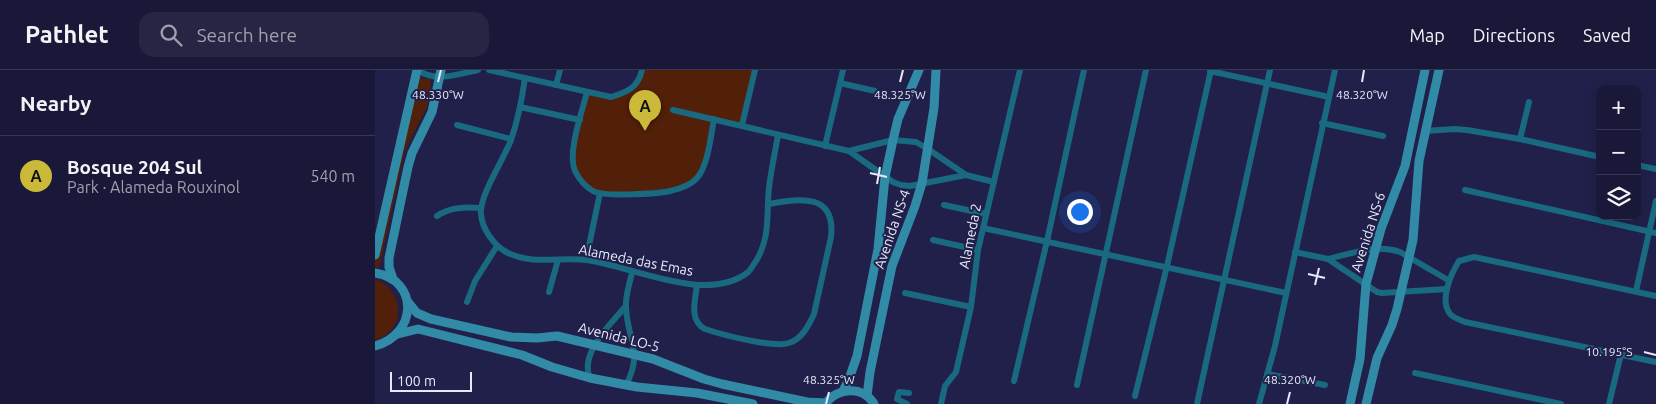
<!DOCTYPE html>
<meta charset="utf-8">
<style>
body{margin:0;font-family:Ubuntu,sans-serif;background:#262543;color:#f1f3f6}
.controls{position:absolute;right:15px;top:15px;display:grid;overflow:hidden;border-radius:10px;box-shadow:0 2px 12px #0003}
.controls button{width:45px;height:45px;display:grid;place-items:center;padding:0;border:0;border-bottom:1px solid #373753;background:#191838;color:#f1f3f6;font:25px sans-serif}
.scale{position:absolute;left:15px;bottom:12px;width:82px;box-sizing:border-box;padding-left:5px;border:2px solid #e7e9fa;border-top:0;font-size:14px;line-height:18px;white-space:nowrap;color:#e7e9fa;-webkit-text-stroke:4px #21204a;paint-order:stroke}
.you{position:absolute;left:704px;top:141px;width:18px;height:18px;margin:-12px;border:4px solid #fff;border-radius:50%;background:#1a73e8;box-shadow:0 0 0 8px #1a73e833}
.badge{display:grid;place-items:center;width:32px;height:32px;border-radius:50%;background:#cbb939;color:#111;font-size:16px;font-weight:700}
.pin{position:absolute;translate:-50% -41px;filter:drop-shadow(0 1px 2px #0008)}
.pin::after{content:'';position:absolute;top:26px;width:18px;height:15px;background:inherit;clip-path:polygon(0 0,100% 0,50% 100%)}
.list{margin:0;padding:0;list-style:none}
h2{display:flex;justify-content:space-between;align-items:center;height:65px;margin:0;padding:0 20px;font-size:21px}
h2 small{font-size:16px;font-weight:400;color:#9fa0ae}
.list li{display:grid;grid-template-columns:32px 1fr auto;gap:15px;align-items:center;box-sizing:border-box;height:80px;padding:0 20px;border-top:1px solid #373753}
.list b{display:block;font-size:19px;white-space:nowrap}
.list p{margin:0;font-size:16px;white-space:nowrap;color:#9fa0ae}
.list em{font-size:16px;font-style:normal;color:#9fa0ae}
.icon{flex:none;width:28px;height:28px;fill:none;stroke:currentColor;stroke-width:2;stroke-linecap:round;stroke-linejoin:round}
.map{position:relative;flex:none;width:1281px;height:334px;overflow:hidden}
header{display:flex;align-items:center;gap:30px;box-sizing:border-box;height:70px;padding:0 25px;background:#191838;border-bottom:1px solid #373753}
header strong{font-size:24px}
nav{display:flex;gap:28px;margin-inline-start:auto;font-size:18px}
.search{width:350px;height:45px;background:#262543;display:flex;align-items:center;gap:12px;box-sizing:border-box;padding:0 18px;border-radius:15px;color:#9fa0ae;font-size:19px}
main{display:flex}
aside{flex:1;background:#191838}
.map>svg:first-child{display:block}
.green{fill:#521f09}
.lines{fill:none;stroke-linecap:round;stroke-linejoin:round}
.street{stroke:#196980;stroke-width:6}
.secondary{stroke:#328ba6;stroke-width:9}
.ticks{fill:none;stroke:#e7e9fa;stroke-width:2}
.labels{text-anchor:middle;stroke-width:4;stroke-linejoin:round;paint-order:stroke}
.street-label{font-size:14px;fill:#e7e9fa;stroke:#21204a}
.ticks-label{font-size:12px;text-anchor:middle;fill:#e7e9fa;stroke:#21204a;stroke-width:4;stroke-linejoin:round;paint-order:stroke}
</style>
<header>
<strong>Pathlet</strong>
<div class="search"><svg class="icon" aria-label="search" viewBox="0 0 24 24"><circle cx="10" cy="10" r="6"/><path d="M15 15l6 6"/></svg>Search here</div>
<nav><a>Map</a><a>Directions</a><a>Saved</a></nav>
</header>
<main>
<aside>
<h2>Nearby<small></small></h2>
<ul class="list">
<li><span class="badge">A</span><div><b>Bosque 204 Sul</b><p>Park · Alameda Rouxinol</p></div><em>540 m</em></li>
</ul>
</aside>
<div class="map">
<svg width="1281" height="334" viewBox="0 0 1281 334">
<rect width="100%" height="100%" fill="#21204a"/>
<g class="green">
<polygon points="267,0 380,0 367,55 339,49 336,68 322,108 292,122 219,122 200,100 198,85 212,22 236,27 253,21"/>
<polygon points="44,6 48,9 56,9 53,35 30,80 4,198 0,197 0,190"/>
<path d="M0 209C30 221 32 260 0 270Z"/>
</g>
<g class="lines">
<g class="street">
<path d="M43 0C61 13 83 4 103 0"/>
<path d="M114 0 236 27C252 22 263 18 267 0"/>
<polyline points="835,1 954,27"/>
<path d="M150 8C147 29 143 50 136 70 129 89 104 126 106 144 107 159 119 176 133 183 158 195 185 187 211 190 257 196 330 234 372 203 376 200 378 195 381 191 396 166 391 145 394 118 396 100 400 83 403 65"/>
<polyline points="465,13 500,21"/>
<polyline points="181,15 185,0"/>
<path d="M212 22C207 42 192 83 200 101 204 109 211 117 218 121 228 127 282 124 295 121 304 119 316 115 322 108 333 96 336 65 339 49"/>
<polyline points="145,37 205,50"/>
<polyline points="298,40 474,81 518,112 526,115 535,116 591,105"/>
<polyline points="947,53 1008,66"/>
<polyline points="82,55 136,69"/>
<polyline points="367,55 380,0"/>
<polyline points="1050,61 1080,59 1092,60 1145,69 1225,87"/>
<polyline points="1145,69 1154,32"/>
<polyline points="450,76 468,0"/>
<polyline points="474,81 518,70 541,72 553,79 591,105 619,112"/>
<polyline points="1262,95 1281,99"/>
<polyline points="1090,120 1281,163"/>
<polyline points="569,135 611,144"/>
<path d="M62 146C75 137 90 137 106 138"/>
<polyline points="608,158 911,223"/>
<polyline points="558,170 603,180"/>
<polyline points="920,182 953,189 1002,222 1007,223 1072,219"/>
<path d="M953 189C978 183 1000 174 1025 182L1073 210"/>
<polyline points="211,190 225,123"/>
<path d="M322 215C320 230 314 251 330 259 348 265 398 278 414 273 427 269 434 255 439 244L456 167C461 122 424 129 393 134"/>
<polyline points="1261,221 1281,131"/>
<polyline points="174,222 183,190"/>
<polyline points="530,223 596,237"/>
<path d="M1281 226 1099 187 1084 191C1076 204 1064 230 1075 244 1079 248 1085 250 1090 252L1281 292"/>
<polyline points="92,232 100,211 122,176"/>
<polyline points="1040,303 1186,334"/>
<polyline points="892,304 950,315"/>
<path d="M215 308C204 283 236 254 250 237"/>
<polyline points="639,311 672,171 709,0"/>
<path d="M251 315C269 281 252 270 251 237 250 226 255 213 257 202"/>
<polyline points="702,315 771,0"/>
<polyline points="760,326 792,196 836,0"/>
<polyline points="532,334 522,329 524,322 534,323"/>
<polyline points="566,334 570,316 581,302 596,237 603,180 645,0"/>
<polyline points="822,334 895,0"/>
<polyline points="884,334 900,276 960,0"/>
<polyline points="1234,334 1246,284"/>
</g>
<g class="secondary">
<polyline points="0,185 42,0"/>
<path d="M0 203C45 210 42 265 0 276"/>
<polyline points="18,209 14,197 14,188 33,97 37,83 57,42 66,0"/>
<polyline points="33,232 42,243 56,249 136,267 162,268 182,266 278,289 329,309 347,314 432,332 450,333"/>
<polyline points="23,264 43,259 147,285 177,297 215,308 262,317 322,323 378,334"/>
<polyline points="468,321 474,309 482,286 503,179 510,107 518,70 523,49 544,0"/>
<polyline points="492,326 495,302 517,196 540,136 547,113 559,38 561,0"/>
<path d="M450 334C462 318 488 315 499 334"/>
<polyline points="975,334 985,289 991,214 1006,159 1030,96 1050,0"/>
<polyline points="991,334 1002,288 1017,255 1022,239 1038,170 1044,91 1064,0"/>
</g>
</g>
<path class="ticks" d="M63 12 66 0M525 12 528 0M987 12 989 0M495 103 512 107M502 114 505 97M933 204 950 208M940 215 944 198M1269 282 1281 285M451 334 454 322M912 334 915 322"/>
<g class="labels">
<g class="street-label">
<text transform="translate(517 159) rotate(-71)" y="5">Avenida NS-4</text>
<text transform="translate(993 162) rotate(-72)" y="5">Avenida NS-6</text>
<text transform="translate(595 166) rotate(-79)" y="5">Alameda 2</text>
<text transform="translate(261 190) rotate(11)" y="5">Alameda das Emas</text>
<text transform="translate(244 267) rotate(14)" y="5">Avenida LO-5</text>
</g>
</g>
<g class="ticks-label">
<text x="63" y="29">48.330°W</text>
<text x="525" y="29">48.325°W</text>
<text x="987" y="29">48.320°W</text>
<text x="1234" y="286">10.195°S</text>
<text x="454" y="314">48.325°W</text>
<text x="915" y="314">48.320°W</text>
</g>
</svg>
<div class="controls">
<button>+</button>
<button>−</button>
<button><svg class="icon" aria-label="layers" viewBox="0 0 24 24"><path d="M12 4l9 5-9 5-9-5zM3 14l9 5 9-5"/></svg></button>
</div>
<div class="scale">100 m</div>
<div class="you"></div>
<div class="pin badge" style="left:270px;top:61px">A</div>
</div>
</main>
